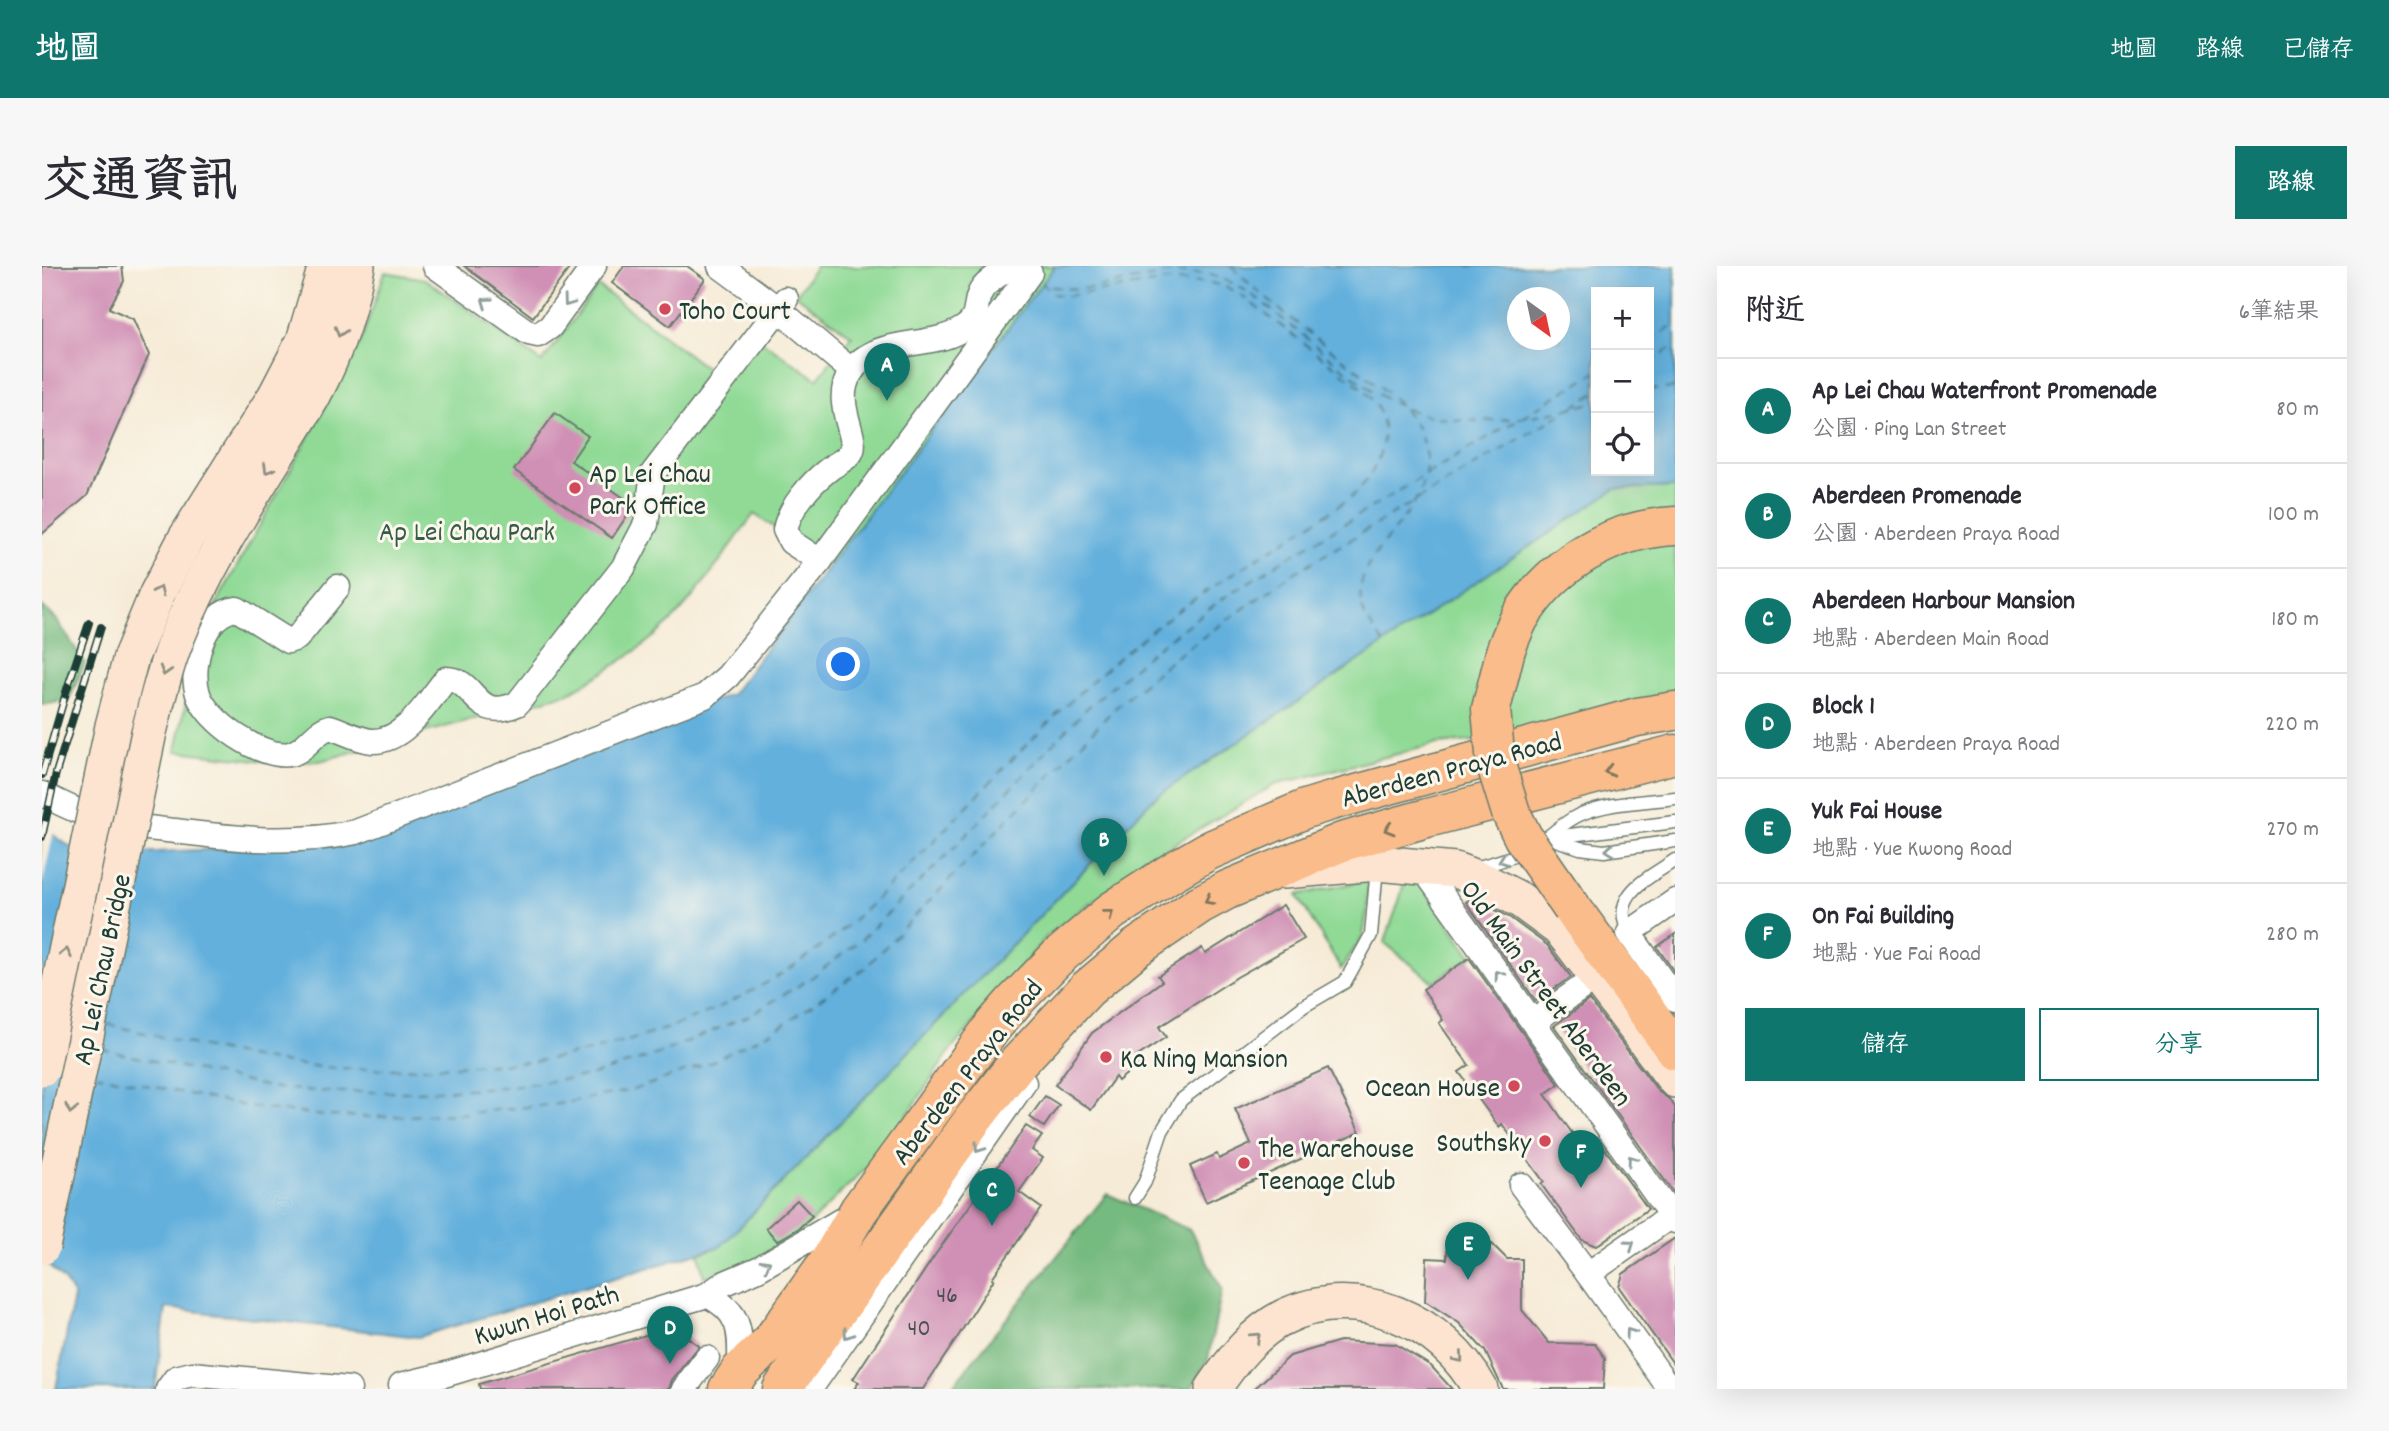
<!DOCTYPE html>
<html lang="zh-TW">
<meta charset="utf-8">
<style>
body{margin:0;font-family:Dekko,"LXGW WenKai TC",sans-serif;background:#f7f7f7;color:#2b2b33}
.controls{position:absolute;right:21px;top:21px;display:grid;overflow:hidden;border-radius:0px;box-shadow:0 7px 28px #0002}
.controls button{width:63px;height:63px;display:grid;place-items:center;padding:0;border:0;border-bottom:2px solid #e1e1e2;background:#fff;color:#2b2b33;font:35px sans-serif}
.compass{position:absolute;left:1465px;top:21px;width:63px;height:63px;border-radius:50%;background:#fff;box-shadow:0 7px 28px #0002;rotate:147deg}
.you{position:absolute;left:802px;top:399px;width:24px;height:24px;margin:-18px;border:5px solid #fff;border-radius:50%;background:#1a73e8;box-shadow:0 0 0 10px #1a73e833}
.badge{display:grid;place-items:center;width:46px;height:46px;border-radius:50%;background:#0f766e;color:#fff;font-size:23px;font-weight:700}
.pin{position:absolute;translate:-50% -58px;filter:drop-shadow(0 2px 4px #0008)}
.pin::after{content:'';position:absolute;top:37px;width:24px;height:21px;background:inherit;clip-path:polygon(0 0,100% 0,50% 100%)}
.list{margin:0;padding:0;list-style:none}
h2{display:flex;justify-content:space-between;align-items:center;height:91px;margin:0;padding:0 28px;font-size:30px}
h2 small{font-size:23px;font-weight:400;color:#7c7c81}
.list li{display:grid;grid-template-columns:46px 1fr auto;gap:21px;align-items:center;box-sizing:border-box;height:105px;padding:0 28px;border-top:2px solid #e1e1e2}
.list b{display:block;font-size:26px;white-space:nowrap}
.list p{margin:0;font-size:23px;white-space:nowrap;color:#7c7c81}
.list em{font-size:23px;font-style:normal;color:#7c7c81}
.actions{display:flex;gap:14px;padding:21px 28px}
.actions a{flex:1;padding:16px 0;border:2px solid #0f766e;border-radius:0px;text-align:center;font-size:24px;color:#0f766e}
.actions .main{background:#0f766e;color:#fff}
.icon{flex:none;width:38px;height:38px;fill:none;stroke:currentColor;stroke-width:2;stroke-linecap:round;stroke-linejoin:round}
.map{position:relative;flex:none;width:1633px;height:1123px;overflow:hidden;border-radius:0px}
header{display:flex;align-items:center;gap:42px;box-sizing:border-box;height:98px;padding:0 35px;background:#0f766e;color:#fff}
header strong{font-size:33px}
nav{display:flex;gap:38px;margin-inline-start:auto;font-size:24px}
.intro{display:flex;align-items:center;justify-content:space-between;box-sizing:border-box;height:168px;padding:0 42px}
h1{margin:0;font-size:49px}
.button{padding:18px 32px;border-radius:0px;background:#0f766e;color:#fff;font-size:24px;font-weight:700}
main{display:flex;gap:42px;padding:0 42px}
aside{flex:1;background:#fff;border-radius:0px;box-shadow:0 7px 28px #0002}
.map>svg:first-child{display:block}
.green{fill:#90da96;stroke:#588c65;stroke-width:2}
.forest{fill:#74ba7f;stroke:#4a7c5a;stroke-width:2}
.water{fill:#64b0dd;stroke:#427688;stroke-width:2;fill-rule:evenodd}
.pier{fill:#f6ebd7}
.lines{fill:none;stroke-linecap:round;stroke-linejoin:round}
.ferry{stroke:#346067;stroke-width:2;stroke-dasharray:9 7;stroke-linecap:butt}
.building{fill:#d08fb5}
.lane-casing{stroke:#6a7a6d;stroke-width:15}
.street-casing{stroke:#6a7a6d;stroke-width:27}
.secondary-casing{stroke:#6a7a6d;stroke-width:38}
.primary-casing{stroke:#6a7a6d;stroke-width:41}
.lane{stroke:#fff;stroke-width:12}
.street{stroke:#fff;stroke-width:24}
.secondary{stroke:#fde4d0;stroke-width:35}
.primary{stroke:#f9bc8a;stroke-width:38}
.rail-casing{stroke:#1f3d34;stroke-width:8}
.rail{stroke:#fbf7ec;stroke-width:5;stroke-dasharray:16;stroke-linecap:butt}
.secondary-bridge-casing{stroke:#6a7a6d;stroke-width:38;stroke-linecap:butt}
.primary-bridge-casing{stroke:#6a7a6d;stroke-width:41;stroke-linecap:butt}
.secondary-bridge{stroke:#fde4d0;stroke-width:35}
.primary-bridge{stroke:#f9bc8a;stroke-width:38}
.oneway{stroke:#8f9e9a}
.oneway2{stroke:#8e9082}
.oneway3{stroke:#81765b}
.poi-dot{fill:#d1495b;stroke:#fbf7ec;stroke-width:2.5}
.labels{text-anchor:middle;stroke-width:6;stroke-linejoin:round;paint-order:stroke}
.number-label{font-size:24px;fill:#4b5254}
.poi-label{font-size:28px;fill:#1f3d34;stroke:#fbf7ec;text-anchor:start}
.park-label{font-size:28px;fill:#365c48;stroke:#fbf7ec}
.street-label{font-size:28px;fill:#1f3d34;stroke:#fbf7ec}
</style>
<header>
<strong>地圖</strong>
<nav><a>地圖</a><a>路線</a><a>已儲存</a></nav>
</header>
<div class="intro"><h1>交通資訊</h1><a class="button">路線</a></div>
<main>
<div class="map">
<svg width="1633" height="1123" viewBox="0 0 1633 1123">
<rect width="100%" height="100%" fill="#fbf7ec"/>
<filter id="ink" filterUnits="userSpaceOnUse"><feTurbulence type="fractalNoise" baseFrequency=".0143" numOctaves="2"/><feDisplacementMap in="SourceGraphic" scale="14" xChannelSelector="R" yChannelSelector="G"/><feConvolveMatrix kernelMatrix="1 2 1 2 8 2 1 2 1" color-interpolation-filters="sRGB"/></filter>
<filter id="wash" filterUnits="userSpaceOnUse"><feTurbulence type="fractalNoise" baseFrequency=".00686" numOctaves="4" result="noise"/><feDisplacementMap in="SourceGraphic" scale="28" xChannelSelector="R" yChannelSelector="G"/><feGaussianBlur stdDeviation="1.57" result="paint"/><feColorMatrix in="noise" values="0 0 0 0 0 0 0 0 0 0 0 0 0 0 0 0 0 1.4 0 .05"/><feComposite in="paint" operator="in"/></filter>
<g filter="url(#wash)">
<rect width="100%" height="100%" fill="#f6ebd7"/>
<g class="green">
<path d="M774 0H1013L788 298 712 248C688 280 663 319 636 348 606 380 566 404 527 427L278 495 232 496 134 485 153 393 167 351 319 76 343 6 383 13 500 96 556 20 671 107 704 64 775 113 810 70 754 29Z"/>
<polygon points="1633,221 1633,431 1480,471 1395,478 1232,519 1125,582 1046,638 1006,669 908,785 868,845 830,896 753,972 717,994 662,1011 657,988 679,980 1112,532 1573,223"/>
<polygon points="1326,614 1325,645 1321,670 1299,703 1255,629"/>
<path d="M1362 615 1377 616 1430 690 1391 716 1343 677C1348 655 1359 637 1362 615Z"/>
</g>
<g class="forest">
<polygon points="0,340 14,353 43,397 27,434 0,439"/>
<polygon points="1065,928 1148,964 1180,1023 1166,1093 1149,1123 908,1123"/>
</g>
<path class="water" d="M1013 0H1633V221L1573 223 1112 532 679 980 376 1071 124 1042 113 1123H14L32 1030 23 1016 0 993V557L10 568 31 583 94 587 301 577 690 428ZM1554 26H1607V205H1554ZM1476 32H1518V74H1476Z"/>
<polygon class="pier" points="0,554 12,565 0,619"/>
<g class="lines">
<g class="ferry">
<path d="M1189 0C1223 34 1261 62 1300 92 1325 112 1358 131 1374 160 1419 246 1296 279 1322 347 1326 357 1336 368 1342 378"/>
<polyline points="1607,75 1633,59"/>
<polyline points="1607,96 1633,80"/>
<polyline points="1607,124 1633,122"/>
<polyline points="1531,141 1554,127"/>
<polyline points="1480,151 1554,106"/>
<path d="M65 758C133 774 201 793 271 800 318 805 367 803 415 800 444 798 474 798 502 794 601 777 700 741 780 680 817 652 849 618 881 586 948 517 1013 445 1087 383 1155 325 1234 283 1308 232 1332 212 1351 174 1336 143 1332 134 1325 128 1319 121L1196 27 1182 20 1165 16 1125 15 1025 30 1012 28 1000 17C1053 36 1108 0 1163 8 1196 13 1223 39 1248 59 1279 83 1309 111 1341 131 1405 170 1487 153 1554 136"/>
<polyline points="59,783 232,822 289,826 374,826 461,821 548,810 616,788 708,749 769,712 820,673 911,583 1045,442 1112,384 1183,331 1240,295 1475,154"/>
<polyline points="52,808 208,841 283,850 332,851 414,848 516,838 591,824 665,798 736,762 823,702 1073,442 1133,391 1252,307 1523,146"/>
</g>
</g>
<g id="blocks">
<g class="building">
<polygon points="0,0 80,0 82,15 67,42 91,53 107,89 45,230 0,268"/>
<polygon points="422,0 529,0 491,51"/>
<polygon points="582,0 645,0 663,13 628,60 570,17"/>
<polygon points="513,147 546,170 529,195 592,239 570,272 472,204"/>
<polygon points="1430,632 1467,651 1505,679 1529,711 1494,735 1424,636"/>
<polygon points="1241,639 1262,673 1195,711 1117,761 1124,771 1093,792 1098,797 1076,815 1073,811 1049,844 1013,819 1050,767 1120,715 1116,710 1160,682 1163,688"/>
<polygon points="1633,668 1633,707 1615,681"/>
<polygon points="1427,692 1517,818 1503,828 1525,860 1544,886 1558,876 1606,943 1554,980 1540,974 1499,918 1502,916 1460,858 1457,861 1417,806 1427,799 1397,757 1401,754 1381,723"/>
<polygon points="1547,734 1617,826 1627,833 1633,841 1633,924 1631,926 1512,760"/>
<polygon points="1286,802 1318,866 1164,936 1148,900 1175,888 1177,893 1209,878 1193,843"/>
<polygon points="1003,830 1017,839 1002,861 988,851"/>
<polygon points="984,860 1000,870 990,884 1001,892 977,926 999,942 950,1012 952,1013 917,1069 881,1123 812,1123 817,1116 811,1113 839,1070 893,989"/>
<polygon points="755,934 770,950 757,962 735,975 724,962"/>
<polygon points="1633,972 1633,1100 1577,1021 1581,1008"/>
<polygon points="1406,977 1450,978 1465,993 1480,993 1480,1044 1507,1077 1553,1078 1563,1092 1561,1123 1461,1123 1443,1085 1417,1057 1383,1035 1385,992 1405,993"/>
<polygon points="631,1061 657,1080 630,1114 627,1123 438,1123 437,1118"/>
<polygon points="1298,1075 1353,1078 1389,1100 1410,1123 1212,1123 1248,1090"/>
</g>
</g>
</g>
<g filter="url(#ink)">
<use href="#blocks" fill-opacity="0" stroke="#6a7a6d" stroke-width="2"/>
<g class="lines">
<g class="lane-casing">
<g id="lane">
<polyline points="1505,571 1538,582 1562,585 1633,575"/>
<polyline points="1512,571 1633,556"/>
<path d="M1432 602C1453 597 1474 591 1493 580 1509 570 1520 557 1537 549 1566 536 1602 536 1633 532"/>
<path d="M1587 667C1567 628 1606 613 1633 594"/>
<polyline points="1093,932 1103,916 1120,865 1139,834 1262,740 1303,716 1329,669 1335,601"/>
</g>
</g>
<g class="street-casing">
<g id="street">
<polyline points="393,0 487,67 496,69 508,61 552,0"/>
<polyline points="678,0 736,43 810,105"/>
<path d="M778 295 749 276 743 264C747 242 769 217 786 204 793 198 802 195 808 188 820 173 788 138 809 106 831 71 885 83 917 65 941 52 930 39 939 25 945 14 959 9 967 0"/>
<path d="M296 321 255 372 246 375 195 343C161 346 147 400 156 428 165 455 219 493 248 488 265 484 272 465 288 461 301 465 316 474 330 475 363 476 386 435 404 413 435 413 431 457 475 438L581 302 604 258 611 207 744 33"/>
<path d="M0 528C14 535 29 543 44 548 72 559 103 562 133 565 196 573 251 579 314 566L663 430 686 410 778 295 988 7"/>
<polyline points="1380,601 1633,955"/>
<polyline points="1633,635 1587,667 1633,733"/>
<polyline points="1491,756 1556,710"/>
<polyline points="1479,919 1546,1008 1628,1123"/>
<polyline points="1546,1008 1633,947"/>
<path d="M665 1029C702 1047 698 1069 698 1105"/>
<polyline points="359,1119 405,1108 665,1029 681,1018 716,1003 810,948"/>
<polyline points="126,1123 134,1112 150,1108 307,1123"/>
<polyline points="642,1123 665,1092"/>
<polyline points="768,1123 982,817"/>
</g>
</g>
<g class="secondary-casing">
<g id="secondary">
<polyline points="234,129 262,75 284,0"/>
<path d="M262 145C289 101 306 51 315 0"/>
<polyline points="1242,605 1335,597 1413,604 1442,615 1478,634 1519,664 1530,678 1633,814"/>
<path d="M1171 1123C1190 1095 1211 1067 1242 1051 1315 1015 1402 1055 1438 1123"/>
</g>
</g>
<g class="primary-casing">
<g id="primary">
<path d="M1464 383C1468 373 1472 363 1477 353 1510 298 1569 263 1633 260"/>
<polyline points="1530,642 1633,784"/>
<polyline points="686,1123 698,1105 728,1077 789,992 817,944 952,759 971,737 1015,692 1070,645 1130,606 1166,585 1263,543 1289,535 1595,451 1633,445"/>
<polyline points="740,1123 930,855 973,800 1045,723 1094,682 1157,639 1185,624 1300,576 1385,552 1633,488"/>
</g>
</g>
<use href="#lane" class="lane"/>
<use href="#street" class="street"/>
<use href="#secondary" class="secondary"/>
<use href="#primary" class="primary"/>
<g class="rail-casing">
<g id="rail">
<polyline points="0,509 25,423 47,357"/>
<polyline points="0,571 14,507 59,361"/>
</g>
</g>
<use href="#rail" class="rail"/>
<g class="secondary-bridge-casing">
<g id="secondary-bridge">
<polyline points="0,802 71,460 89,391 115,328 144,272 234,129"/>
<path d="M0 981 107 466C115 435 122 404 134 374 166 292 217 219 262 145"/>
</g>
</g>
<g class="primary-bridge-casing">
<polyline id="primary-bridge" points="1464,383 1449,443 1454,499 1469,547 1481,571 1530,642"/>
</g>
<use href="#secondary-bridge" class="secondary-bridge"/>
<use href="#primary-bridge" class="primary-bridge"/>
</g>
<defs><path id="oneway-chevron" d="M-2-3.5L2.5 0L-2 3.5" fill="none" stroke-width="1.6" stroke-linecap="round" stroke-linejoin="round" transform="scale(1.75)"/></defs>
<g class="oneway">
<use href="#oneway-chevron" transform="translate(444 36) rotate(-145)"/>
<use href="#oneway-chevron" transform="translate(526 36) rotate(126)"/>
<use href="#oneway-chevron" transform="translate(1568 584) rotate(175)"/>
<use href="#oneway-chevron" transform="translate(1461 594) rotate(161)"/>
<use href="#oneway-chevron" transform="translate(1457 709) rotate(-126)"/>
<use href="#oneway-chevron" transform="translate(937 882) rotate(125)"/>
<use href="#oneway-chevron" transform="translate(1590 894) rotate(-126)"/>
<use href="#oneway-chevron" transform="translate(1588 979) rotate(-35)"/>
<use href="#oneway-chevron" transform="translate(724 998) rotate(-30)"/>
<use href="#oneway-chevron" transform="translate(1588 1067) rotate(-125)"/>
<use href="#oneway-chevron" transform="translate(806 1068) rotate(125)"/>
</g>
<g class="oneway2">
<use href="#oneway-chevron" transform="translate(298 66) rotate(108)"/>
<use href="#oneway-chevron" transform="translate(226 203) rotate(121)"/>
<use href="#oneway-chevron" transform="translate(117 325) rotate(-65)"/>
<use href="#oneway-chevron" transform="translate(123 405) rotate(107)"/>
<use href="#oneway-chevron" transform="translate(24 687) rotate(-78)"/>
<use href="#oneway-chevron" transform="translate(29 843) rotate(102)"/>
<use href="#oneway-chevron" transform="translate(1214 1071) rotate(-42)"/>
<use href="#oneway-chevron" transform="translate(1417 1092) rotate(49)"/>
</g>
<g class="oneway3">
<use href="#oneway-chevron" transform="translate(1567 505) rotate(166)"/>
<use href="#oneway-chevron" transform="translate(1347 563) rotate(164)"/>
<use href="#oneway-chevron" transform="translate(1167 634) rotate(152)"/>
<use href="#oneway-chevron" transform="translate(1067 648) rotate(-38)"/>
</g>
</g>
<g class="poi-dot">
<circle cx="623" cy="43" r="7"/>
<circle cx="533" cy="222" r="7"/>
<circle cx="1064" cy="791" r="7"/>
<circle cx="1472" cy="820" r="7"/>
<circle cx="1503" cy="875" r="7"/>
<circle cx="1202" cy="897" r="7"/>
</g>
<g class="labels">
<g class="number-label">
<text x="905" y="1036">46</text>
<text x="877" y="1069">40</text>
</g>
<g class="poi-label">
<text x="637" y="53">Toho Court</text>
<text x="547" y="216">Ap Lei Chau<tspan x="547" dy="32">Park Office</tspan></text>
<text x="1078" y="801">Ka Ning Mansion</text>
<text x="1458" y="830" text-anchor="end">Ocean House</text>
<text x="1489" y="885" text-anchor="end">Southsky</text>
<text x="1216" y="891">The Warehouse<tspan x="1216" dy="32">Teenage Club</tspan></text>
</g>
<g class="park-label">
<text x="425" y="274">Ap Lei Chau Park</text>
</g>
<g class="street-label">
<text transform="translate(1409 502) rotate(-15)" y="10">Aberdeen Praya Road</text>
<text transform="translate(58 703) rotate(-78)" y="10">Ap Lei Chau Bridge</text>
<text transform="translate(1506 726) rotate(54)" y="10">Old Main Street Aberdeen</text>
<text transform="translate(924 805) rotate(-52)" y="10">Aberdeen Praya Road</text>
<text transform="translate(504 1047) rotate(-17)" y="10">Kwun Hoi Path</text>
</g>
</g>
</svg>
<div class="controls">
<button>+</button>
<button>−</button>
<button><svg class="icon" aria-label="locate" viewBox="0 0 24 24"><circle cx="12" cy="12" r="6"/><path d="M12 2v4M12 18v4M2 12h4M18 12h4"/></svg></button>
</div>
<svg class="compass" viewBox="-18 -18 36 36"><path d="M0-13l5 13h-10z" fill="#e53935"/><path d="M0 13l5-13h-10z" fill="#7c7c81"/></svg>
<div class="you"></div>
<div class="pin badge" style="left:845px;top:135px">A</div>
<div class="pin badge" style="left:1062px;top:610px">B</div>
<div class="pin badge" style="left:950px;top:960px">C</div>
<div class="pin badge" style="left:628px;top:1098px">D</div>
<div class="pin badge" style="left:1426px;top:1014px">E</div>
<div class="pin badge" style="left:1539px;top:922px">F</div>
</div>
<aside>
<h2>附近<small>6筆結果</small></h2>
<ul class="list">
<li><span class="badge">A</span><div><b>Ap Lei Chau Waterfront Promenade</b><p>公園 · Ping Lan Street</p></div><em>80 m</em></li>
<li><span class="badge">B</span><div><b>Aberdeen Promenade</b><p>公園 · Aberdeen Praya Road</p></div><em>100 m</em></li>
<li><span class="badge">C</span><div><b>Aberdeen Harbour Mansion</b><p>地點 · Aberdeen Main Road</p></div><em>180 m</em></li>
<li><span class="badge">D</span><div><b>Block 1</b><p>地點 · Aberdeen Praya Road</p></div><em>220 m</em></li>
<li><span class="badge">E</span><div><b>Yuk Fai House</b><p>地點 · Yue Kwong Road</p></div><em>270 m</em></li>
<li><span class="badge">F</span><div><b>On Fai Building</b><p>地點 · Yue Fai Road</p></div><em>280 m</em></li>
</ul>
<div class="actions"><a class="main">儲存</a><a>分享</a></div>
</aside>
</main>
